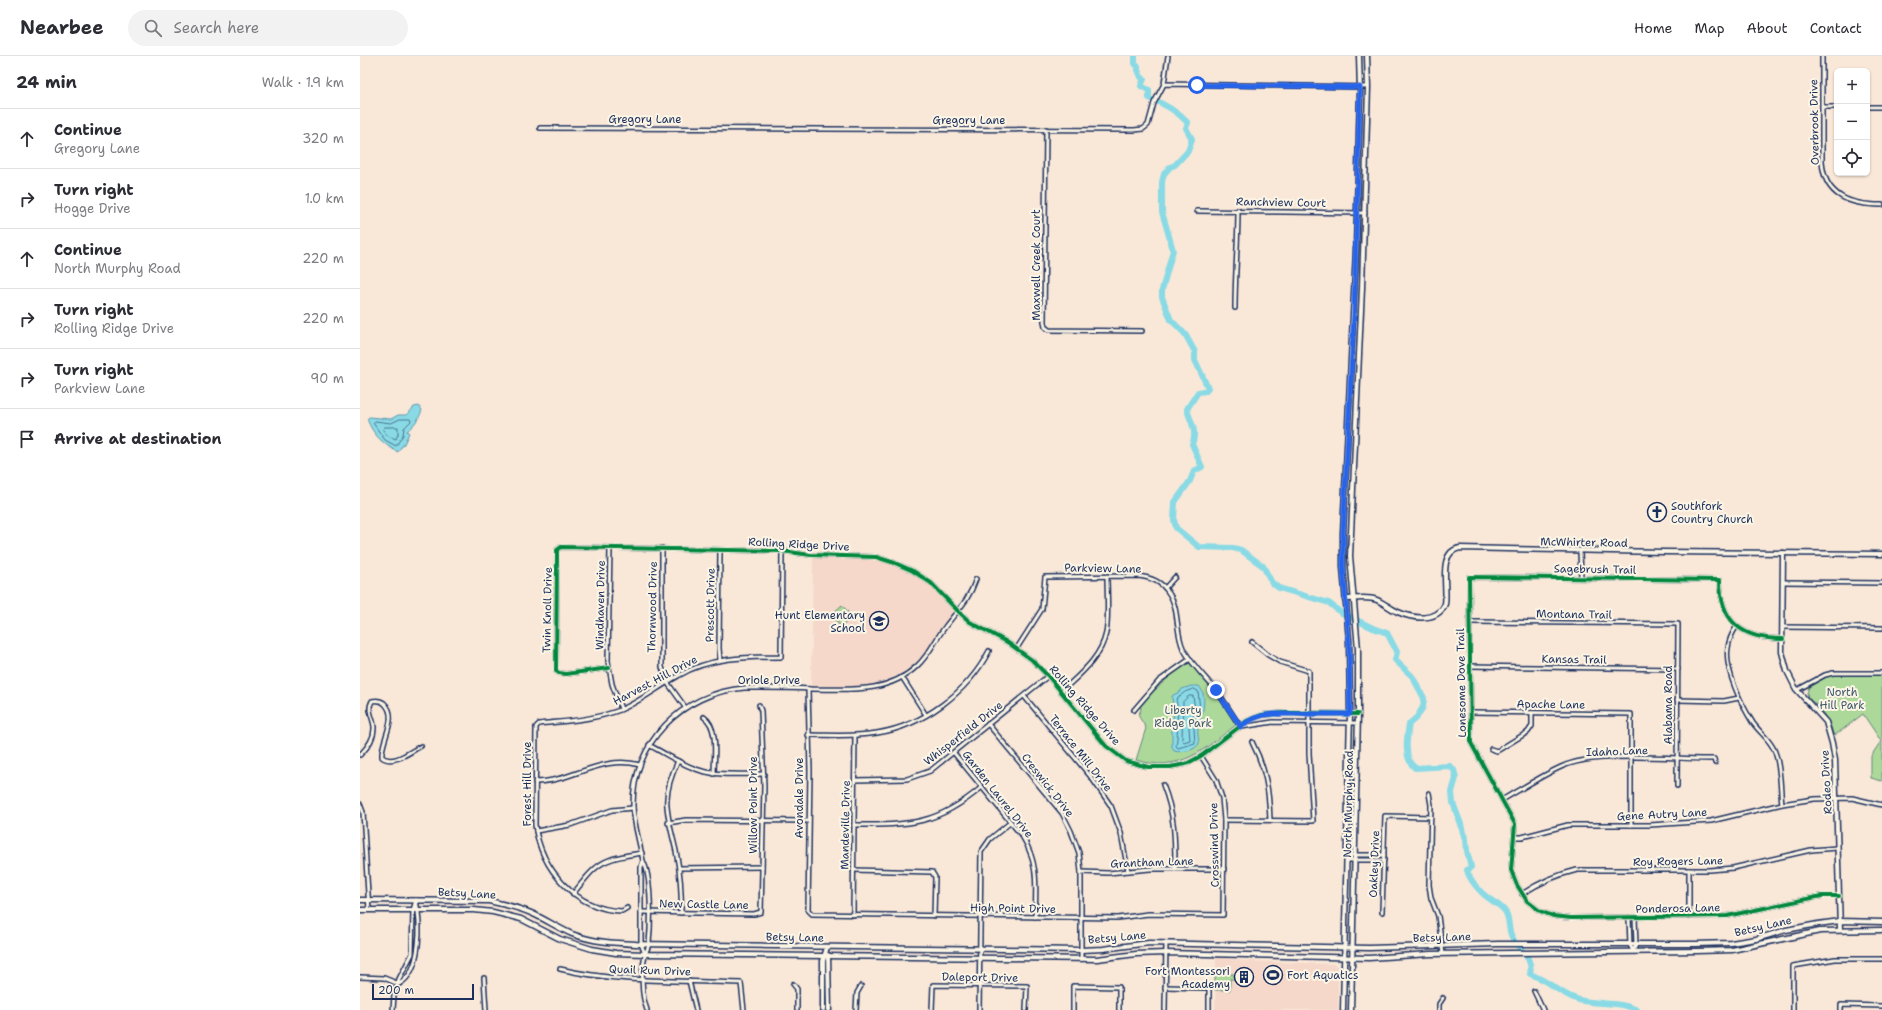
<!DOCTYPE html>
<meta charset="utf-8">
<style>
body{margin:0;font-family:"Shantell Sans",sans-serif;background:#f2f2f3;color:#2b2b33}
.controls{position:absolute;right:12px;top:12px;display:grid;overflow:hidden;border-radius:6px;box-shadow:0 1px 3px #0004}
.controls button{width:36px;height:36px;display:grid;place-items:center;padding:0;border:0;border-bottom:1px solid #e1e1e2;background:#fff;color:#2b2b33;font:20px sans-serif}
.scale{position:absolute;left:12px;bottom:10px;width:102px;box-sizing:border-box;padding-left:4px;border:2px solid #1b2f5e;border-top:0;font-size:11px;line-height:14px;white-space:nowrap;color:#1b2f5e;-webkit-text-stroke:3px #fcf5e5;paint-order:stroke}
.stop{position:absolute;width:12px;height:12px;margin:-9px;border:3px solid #2563eb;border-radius:50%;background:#fff}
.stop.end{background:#2563eb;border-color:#fff;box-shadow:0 1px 4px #0008}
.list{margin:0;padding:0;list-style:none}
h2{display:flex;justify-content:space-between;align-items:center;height:52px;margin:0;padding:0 16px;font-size:17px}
h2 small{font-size:13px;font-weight:400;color:#7c7c81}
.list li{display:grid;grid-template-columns:26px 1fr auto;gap:12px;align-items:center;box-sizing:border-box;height:60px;padding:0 16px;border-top:1px solid #e1e1e2}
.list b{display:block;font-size:15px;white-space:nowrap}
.list p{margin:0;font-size:13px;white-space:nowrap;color:#7c7c81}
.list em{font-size:13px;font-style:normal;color:#7c7c81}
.icon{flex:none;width:22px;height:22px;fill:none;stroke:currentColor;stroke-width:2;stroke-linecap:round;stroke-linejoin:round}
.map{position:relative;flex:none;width:1522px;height:954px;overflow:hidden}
header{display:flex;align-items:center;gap:24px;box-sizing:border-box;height:56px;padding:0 20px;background:#fff;border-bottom:1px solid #e1e1e2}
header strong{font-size:19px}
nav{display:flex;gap:22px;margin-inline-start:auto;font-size:14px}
.search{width:280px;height:36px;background:#f2f2f3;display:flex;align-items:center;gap:10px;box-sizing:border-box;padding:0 14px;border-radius:22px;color:#7c7c81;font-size:15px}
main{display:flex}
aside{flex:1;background:#fff}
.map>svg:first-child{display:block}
.built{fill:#f5d8c9}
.green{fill:#acd999;stroke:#64847c}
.water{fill:#8adae5;stroke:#5e96af}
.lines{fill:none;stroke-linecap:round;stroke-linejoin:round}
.shore{stroke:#477394;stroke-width:1}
.river{stroke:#8adae5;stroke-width:6}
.street-casing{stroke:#1b2f5e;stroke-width:6}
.secondary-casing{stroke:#1b2f5e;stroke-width:7}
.street{stroke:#fcf5e5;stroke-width:3}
.secondary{stroke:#fcf5e5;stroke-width:4}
.cycleway-casing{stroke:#fcf5e5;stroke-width:6}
.cycleway{stroke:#00873e;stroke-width:4}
.route{stroke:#2563eb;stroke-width:5}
.labels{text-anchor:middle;stroke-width:4;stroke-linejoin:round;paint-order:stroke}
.street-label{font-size:11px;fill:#1b2f5e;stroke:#fcf5e5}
.poi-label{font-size:11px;fill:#1b2f5e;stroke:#fcf5e5;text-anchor:start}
.park-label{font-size:11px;fill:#3f5a6d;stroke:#fcf5e5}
</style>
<header>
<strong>Nearbee</strong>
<div class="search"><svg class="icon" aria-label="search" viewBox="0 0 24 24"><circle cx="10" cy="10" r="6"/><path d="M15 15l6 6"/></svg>Search here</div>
<nav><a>Home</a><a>Map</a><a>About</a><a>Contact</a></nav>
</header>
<main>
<aside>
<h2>24 min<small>Walk · 1.9 km</small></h2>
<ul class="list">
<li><svg class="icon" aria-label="ahead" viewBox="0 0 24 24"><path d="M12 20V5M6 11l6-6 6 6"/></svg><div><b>Continue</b><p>Gregory Lane</p></div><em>320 m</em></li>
<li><svg class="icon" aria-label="right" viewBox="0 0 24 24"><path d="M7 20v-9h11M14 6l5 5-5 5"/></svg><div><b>Turn right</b><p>Hogge Drive</p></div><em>1.0 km</em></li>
<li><svg class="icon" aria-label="ahead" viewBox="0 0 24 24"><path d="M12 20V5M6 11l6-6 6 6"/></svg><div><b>Continue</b><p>North Murphy Road</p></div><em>220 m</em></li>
<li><svg class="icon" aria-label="right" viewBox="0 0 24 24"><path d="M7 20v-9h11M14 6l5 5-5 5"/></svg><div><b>Turn right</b><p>Rolling Ridge Drive</p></div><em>220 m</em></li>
<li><svg class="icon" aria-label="right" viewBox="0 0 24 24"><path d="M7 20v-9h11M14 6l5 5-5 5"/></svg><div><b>Turn right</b><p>Parkview Lane</p></div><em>90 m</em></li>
<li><svg class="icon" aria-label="arrive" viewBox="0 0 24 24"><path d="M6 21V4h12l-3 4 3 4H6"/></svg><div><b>Arrive at destination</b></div></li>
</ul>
</aside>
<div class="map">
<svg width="1522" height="954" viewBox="0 0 1522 954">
<rect width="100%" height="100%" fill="#f9e8d8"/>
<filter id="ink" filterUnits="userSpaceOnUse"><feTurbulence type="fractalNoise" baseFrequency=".025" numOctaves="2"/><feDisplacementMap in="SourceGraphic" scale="8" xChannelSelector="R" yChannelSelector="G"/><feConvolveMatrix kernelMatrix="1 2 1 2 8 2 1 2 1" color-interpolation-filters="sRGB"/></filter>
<g filter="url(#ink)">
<g class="built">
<polygon points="453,502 503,503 521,505 537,510 554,518 573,532 592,553 592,558 581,571 571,590 563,600 546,615 533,622 518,628 502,630 451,630"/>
<polygon points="856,900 884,905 974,908 978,911 978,954 855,954"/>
</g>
<g class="green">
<polygon points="482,549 492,561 481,571 471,559"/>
<path d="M829 607 855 636 876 669C843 694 820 717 776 704L786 672 778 659 781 654 780 648 810 620Z"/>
<polygon points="1477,618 1522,618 1522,725 1511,722 1511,700 1521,685 1503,658 1474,680 1470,668 1459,651 1448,642 1447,637 1449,631 1468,620"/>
<polygon points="855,918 874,918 874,923 870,923 870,934 855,934"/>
</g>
<g class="water">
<path d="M59 350 62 354C59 363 54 369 47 375L49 377 43 390 41 391 38 396C23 388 13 379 7 363L9 361 31 363 38 359H47L54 351Z"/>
<path d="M831 630H839C849 642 841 661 838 673 837 677 839 684 839 688 834 695 822 697 814 695L812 691V665L814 659 812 641 813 639 820 636 822 633Z"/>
</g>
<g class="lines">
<g class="shore">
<polygon points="40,363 50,363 51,365 44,372 43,379 36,390 25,384 13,367 15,365 31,367"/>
<polygon points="25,371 38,371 38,378 36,383 28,380 23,374"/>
<path d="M834 633 838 635 840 654 836 661 834 673 835 687 818 692 816 690C818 684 818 648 816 643L825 636Z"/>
<polygon points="829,640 833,640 835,653 829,672 830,684 824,686 822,684 823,646"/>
</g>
<path class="river" d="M775 0V8L778 10V14L781 21 784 23 781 30 789 34V42C803 47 817 55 828 67L826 72 832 83 828 95 815 109 810 111 804 118 802 126V156L813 194 802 234V241L811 264 825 278 835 296V304L848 332 846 335 838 336 827 353C830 365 838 375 832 388L842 411 834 415 830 425 815 446 814 464 816 472 839 491 873 492 881 494 903 510 912 527 919 532 969 547 980 556 1013 572 1027 577 1037 596 1035 604 1052 620 1064 642 1063 651 1057 661 1049 668C1047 681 1043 702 1055 712L1090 710 1094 714 1096 722 1092 736 1093 747 1101 768 1103 777 1106 783 1107 795 1111 811 1107 814C1109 823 1120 836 1127 841 1133 846 1139 848 1144 854 1151 862 1147 872 1152 881 1158 894 1174 901 1170 918 1188 924 1201 939 1219 944 1238 949 1260 945 1277 954"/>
<g class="street-casing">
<g id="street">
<path d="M1462 0V105C1464 141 1491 149 1522 149"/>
<polyline points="804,28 808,0"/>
<polyline points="1462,51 1477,51"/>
<polyline points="1507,51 1522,51"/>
<polyline points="180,72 774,74 783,73 788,69 794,47 804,28 1008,31"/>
<polyline points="686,73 684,266 685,271 689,274 782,275"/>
<polyline points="837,155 1005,157"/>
<path d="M875 252C875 219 878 187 878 154"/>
<polyline points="250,492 248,605 252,628 261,653"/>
<polyline points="302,492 302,611 307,626 325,651"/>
<polyline points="360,494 359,592 360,604"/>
<polyline points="1220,495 1221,522"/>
<polyline points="1423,526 1522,527"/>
<polyline points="805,532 815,521"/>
<polyline points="1110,566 1318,568 1317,730"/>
<path d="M1377 570C1372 577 1369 584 1368 592 1364 613 1382 650 1393 667 1400 677 1411 684 1415 696 1421 712 1420 731 1422 748"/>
<polyline points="1423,571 1522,572"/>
<path d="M1423 583C1382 583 1360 566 1360 524L1109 521 1111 687 1155 768 1151 814 1157 829 1167 845 1180 855 1193 860 1211 862 1367 860 1442 844 1462 840H1479"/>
<path d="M657 592 682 553 685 521 777 520C790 521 801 525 808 536 820 552 815 575 823 592 831 608 844 620 855 633 865 645 872 659 881 671"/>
<polyline points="1110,610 1318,613"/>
<polyline points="249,612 206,618 199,617 196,615 197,498 197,494 201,491 422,495 451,499 516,501 535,507 553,515 571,527 598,555 610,566 647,586 672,604 688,620 746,690 766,705 788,711 810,711 826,708 841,700 887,665 902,659 926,657 998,658"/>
<polyline points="542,621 566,659"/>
<polyline points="448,633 450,715 448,854 452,858 758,862 788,858 863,859 864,764 862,742 856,724 841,700"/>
<polyline points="1437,634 1465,619 1473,617 1522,617"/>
<path d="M701 636C719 619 741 602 746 577 749 562 747 536 747 520"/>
<polyline points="664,640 731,721 751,750 761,777 768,815"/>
<polyline points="1317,644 1364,645 1379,642"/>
<polyline points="774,654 799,625 830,603"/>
<polyline points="1111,656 1271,658 1271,769"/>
<path d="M344 661C359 671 354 702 354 718"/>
<polyline points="628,668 702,757 711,775 719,797 721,816 721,903"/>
<polyline points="881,671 913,666 998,667"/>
<path d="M448 679C471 679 495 681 517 677 563 670 608 636 629 595"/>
<path d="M892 686C906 713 909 734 910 764"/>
<path d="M289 689C306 698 323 710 342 715 361 720 384 718 404 718"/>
<polyline points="1131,693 1137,695 1168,676 1172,670 1172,657"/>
<path d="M594 697 662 780C679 807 676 831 675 861"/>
<path d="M0 699C6 693 14 683 14 673 15 664 6 655 12 645 17 644 20 644 24 647 40 661 20 685 22 701 33 710 51 695 61 690"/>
<path d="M318 705C300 743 307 756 316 795 320 815 322 836 321 857"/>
<polyline points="495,724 547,723 570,715 688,620"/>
<path d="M175 726C212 726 242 698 280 709"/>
<path d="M803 729C815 759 815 782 815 813"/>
<polyline points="1069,737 1071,749 1069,829 1071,842 1078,860 1083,898"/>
<path d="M1142 744C1161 733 1181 720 1201 711 1236 695 1313 703 1354 703L1355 707"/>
<polyline points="0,748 3,756 9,854"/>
<polyline points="864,764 953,765 949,697 949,615 920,606 908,599 892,586"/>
<polyline points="308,767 326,764 449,765"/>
<path d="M494 769C551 769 577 769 622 731"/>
<polyline points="176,775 210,769 252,754 273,752"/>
<polyline points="1154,781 1162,781 1208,769 1290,769 1351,765 1422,748 1454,743 1492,742 1522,749"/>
<polyline points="988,799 1024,799"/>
<polyline points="988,804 1024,804"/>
<polyline points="283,805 281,811 281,888 285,898"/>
<polyline points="319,812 402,811"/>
<polyline points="493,814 572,816 575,821 574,860"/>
<polyline points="1329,814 1329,861"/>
<polyline points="721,816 748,817 790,813 864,813"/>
<path d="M213 838C238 806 241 803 282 797"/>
<path d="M1162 838C1180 826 1196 819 1217 814H1350L1373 812 1451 794 1477 792"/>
<path d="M267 852 262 855C216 854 181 813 175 769L176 671 179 668C207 665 233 664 260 654 281 645 298 631 318 620 350 601 385 601 421 601L422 495"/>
<polyline points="281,856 394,858 401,856 404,730 401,655 399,649"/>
<polyline points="1022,856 1025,760 1071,761"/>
<polyline points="493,859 495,679"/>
<polyline points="1269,861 1270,889 1273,895"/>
<polyline points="1273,895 1276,889 1275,861"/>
<path d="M200 913C259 927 320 924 381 927L384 954"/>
<polyline points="0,921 24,922 39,928"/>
<polyline points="124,922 126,954"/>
<polyline points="329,925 336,954"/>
<polyline points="433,928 437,933 437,954"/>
<polyline points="805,931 849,932 849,954"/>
<polyline points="1174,935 1183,954"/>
<path d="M33 954 34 939 39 923 52 898 53 854 56 844C61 866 62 916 39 928"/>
<path d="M287 954C281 938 281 916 285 899 286 895 289 891 289 887 291 869 292 820 283 805 280 787 274 769 273 751 272 687 322 637 384 632 406 632 428 632 451 633 488 633 528 638 557 610 570 598 575 584 585 571 599 552 608 546 616 523"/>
<polyline points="496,954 497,937 501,930"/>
<polyline points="572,954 573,929 667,930 666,954"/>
<polyline points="619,954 621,796 630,783 651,766"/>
<polyline points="713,954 713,930 759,931 759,954"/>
<polyline points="805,954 806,887"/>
<polyline points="1079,954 1079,948 1083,942"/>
<polyline points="1433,954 1433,910 1475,903 1522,903"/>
<polyline points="1481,954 1481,949 1522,950"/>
</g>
</g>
<g class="secondary-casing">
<g id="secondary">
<polyline points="1423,497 1422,596 1427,615 1436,633 1466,666 1472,687 1475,704 1480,874"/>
<path d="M985 543C995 543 1007 540 1017 544 1024 547 1031 553 1038 556 1053 563 1078 566 1085 548 1088 531 1077 496 1100 492L1304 496 1522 498"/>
<path d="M0 844 129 845C143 848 157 851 171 857 185 863 198 872 212 878 233 886 254 887 276 888L721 894 743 893 789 887 1009 892 1138 888H1336L1371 887 1396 883 1426 874 1458 868 1480 865 1522 866"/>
<polyline points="0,854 114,854 133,856 161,863 200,883 232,893 256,897 285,898 737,903 776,898 806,897 1009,902 1070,898 1337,895 1372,894 1460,875 1522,874"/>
<polyline points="468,899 469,954"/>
<polyline points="463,954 463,905 467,891"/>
<polyline points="983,954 990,657 989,585 983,511 983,477 996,193 1000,35 999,0"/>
<polyline points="991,954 998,658 998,593 990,500 1002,232 1008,31 1007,0"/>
</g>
</g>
<use href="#street" class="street"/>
<use href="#secondary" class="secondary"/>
<g class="cycleway-casing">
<g id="cycleway">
<path d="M1423 583C1382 583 1360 566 1360 524L1109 521 1111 687 1155 768 1151 814 1157 829 1167 845 1180 855 1193 860 1211 862 1367 860 1442 844 1462 840H1479"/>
<polyline points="249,612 206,618 199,617 196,615 197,498 197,494 201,491 422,495 451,499 516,501 535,507 553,515 571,527 598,555 610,566 647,586 672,604 688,620 746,690 766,705 788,711 810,711 826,708 841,700 887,665 902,659 926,657 998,658"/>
</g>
</g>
<use href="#cycleway" class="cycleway"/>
</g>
</g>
<g class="lines" filter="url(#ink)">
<path class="route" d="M837 29 1000 31 994 257 983 477V511L989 585 990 658H913C900 659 890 662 881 671L856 634"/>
</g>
<defs>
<g id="church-ring" transform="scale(1)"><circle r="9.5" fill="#fcf5e5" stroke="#1b2f5e" stroke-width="1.5"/><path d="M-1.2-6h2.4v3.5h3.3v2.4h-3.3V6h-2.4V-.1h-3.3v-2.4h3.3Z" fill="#1b2f5e"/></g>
<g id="school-ring" transform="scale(1)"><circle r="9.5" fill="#fcf5e5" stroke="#1b2f5e" stroke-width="1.5"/><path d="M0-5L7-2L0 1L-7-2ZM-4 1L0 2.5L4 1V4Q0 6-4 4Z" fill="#1b2f5e"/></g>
<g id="stadium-ring" transform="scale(1)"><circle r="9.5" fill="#fcf5e5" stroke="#1b2f5e" stroke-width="1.5"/><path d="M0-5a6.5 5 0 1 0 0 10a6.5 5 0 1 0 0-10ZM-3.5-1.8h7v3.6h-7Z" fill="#1b2f5e"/></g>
<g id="building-ring" transform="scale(1)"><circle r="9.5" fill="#fcf5e5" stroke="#1b2f5e" stroke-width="1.5"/><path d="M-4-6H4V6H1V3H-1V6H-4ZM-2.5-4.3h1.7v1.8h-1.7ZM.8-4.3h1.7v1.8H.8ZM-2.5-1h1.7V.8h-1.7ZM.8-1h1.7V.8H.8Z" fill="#1b2f5e"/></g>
</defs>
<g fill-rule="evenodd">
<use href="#church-ring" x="1297" y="456"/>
<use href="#school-ring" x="519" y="565"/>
<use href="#stadium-ring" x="913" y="919"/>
<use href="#building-ring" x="884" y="921"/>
</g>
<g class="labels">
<g class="street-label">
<text x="285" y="67">Gregory Lane</text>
<text x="609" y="68">Gregory Lane</text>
<text transform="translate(1454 66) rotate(-91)" y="4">Overbrook Drive</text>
<text transform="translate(921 146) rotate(1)" y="4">Ranchview Court</text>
<text transform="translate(676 209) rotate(-90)" y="4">Maxwell Creek Court</text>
<text transform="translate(1224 486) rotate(1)" y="4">McWhirter Road</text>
<text transform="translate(439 488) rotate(3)" y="4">Rolling Ridge Drive</text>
<text transform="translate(743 512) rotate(1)" y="4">Parkview Lane</text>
<text transform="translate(1235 513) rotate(1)" y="4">Sagebrush Trail</text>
<text transform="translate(240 549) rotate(-89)" y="4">Windhaven Drive</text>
<text transform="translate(350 549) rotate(-89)" y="4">Prescott Drive</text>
<text transform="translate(292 551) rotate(-89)" y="4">Thornwood Drive</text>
<text transform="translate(187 554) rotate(-89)" y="4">Twin Knoll Drive</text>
<text transform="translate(1214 558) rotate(1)" y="4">Montana Trail</text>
<text transform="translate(1214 603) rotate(1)" y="4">Kansas Trail</text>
<text transform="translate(295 624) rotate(-28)" y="4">Harvest Hill Drive</text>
<text x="409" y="628">Oriole Drive</text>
<text transform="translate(1101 627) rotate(-91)" y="4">Lonesome Dove Trail</text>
<text transform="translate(1191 648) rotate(1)" y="4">Apache Lane</text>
<text transform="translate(725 649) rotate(49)" y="4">Rolling Ridge Drive</text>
<text transform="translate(1308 649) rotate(-90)" y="4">Alabama Road</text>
<text transform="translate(603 677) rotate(-38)" y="4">Whisperfield Drive</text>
<text transform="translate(1257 695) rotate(-2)" y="4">Idaho Lane</text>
<text transform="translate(721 697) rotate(52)" y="4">Terrace Mill Drive</text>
<text transform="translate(1466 726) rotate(-93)" y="4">Rodeo Drive</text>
<text transform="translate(167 728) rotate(-90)" y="4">Forest Hill Drive</text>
<text transform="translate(688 729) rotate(52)" y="4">Creswick Drive</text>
<text transform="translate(638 738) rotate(52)" y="4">Garden Laurel Drive</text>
<text transform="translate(439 742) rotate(-90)" y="4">Avondale Drive</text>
<text transform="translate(988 748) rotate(-89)" y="4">North Murphy Road</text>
<text transform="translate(393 749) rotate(-90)" y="4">Willow Point Drive</text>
<text transform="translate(1302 758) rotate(-3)" y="4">Gene Autry Lane</text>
<text transform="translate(485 769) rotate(-89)" y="4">Mandeville Drive</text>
<text transform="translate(854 789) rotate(-91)" y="4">Crosswind Drive</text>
<text transform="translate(1318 805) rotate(-1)" y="4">Roy Rogers Lane</text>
<text transform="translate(792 806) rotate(-2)" y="4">Grantham Lane</text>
<text transform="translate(1014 808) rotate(-88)" y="4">Oakley Drive</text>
<text transform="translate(107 837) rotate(3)" y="4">Betsy Lane</text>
<text transform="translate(344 848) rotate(1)" y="4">New Castle Lane</text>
<text transform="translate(653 852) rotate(1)" y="4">High Point Drive</text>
<text transform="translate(1318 852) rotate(-1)" y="4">Ponderosa Lane</text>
<text transform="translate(1403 870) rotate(-13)" y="4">Betsy Lane</text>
<text transform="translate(435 881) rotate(1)" y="4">Betsy Lane</text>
<text transform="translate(757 881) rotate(-5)" y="4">Betsy Lane</text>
<text transform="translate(1082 881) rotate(-2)" y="4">Betsy Lane</text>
<text transform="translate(290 914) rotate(2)" y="4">Quail Run Drive</text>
<text transform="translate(620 921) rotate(1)" y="4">Daleport Drive</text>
</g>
<g class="poi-label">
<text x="1311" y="454">Southfork<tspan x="1311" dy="13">Country Church</tspan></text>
<text x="505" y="563" text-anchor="end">Hunt Elementary<tspan x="505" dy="13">School</tspan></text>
<text x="870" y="919" text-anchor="end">Fort Montessori<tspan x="870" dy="13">Academy</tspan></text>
<text x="927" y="923">Fort Aquatics</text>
</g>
<g class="park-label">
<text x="1482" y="640">North<tspan x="1482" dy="13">Hill Park</tspan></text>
<text x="823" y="658">Liberty<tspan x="823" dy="13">Ridge Park</tspan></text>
</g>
</g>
</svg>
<div class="controls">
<button>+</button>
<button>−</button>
<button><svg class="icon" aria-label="locate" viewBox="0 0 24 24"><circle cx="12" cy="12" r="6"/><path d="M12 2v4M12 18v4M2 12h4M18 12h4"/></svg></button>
</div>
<div class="scale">200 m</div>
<div class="stop" style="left:837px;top:29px"></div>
<div class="stop end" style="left:856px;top:634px"></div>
</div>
</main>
